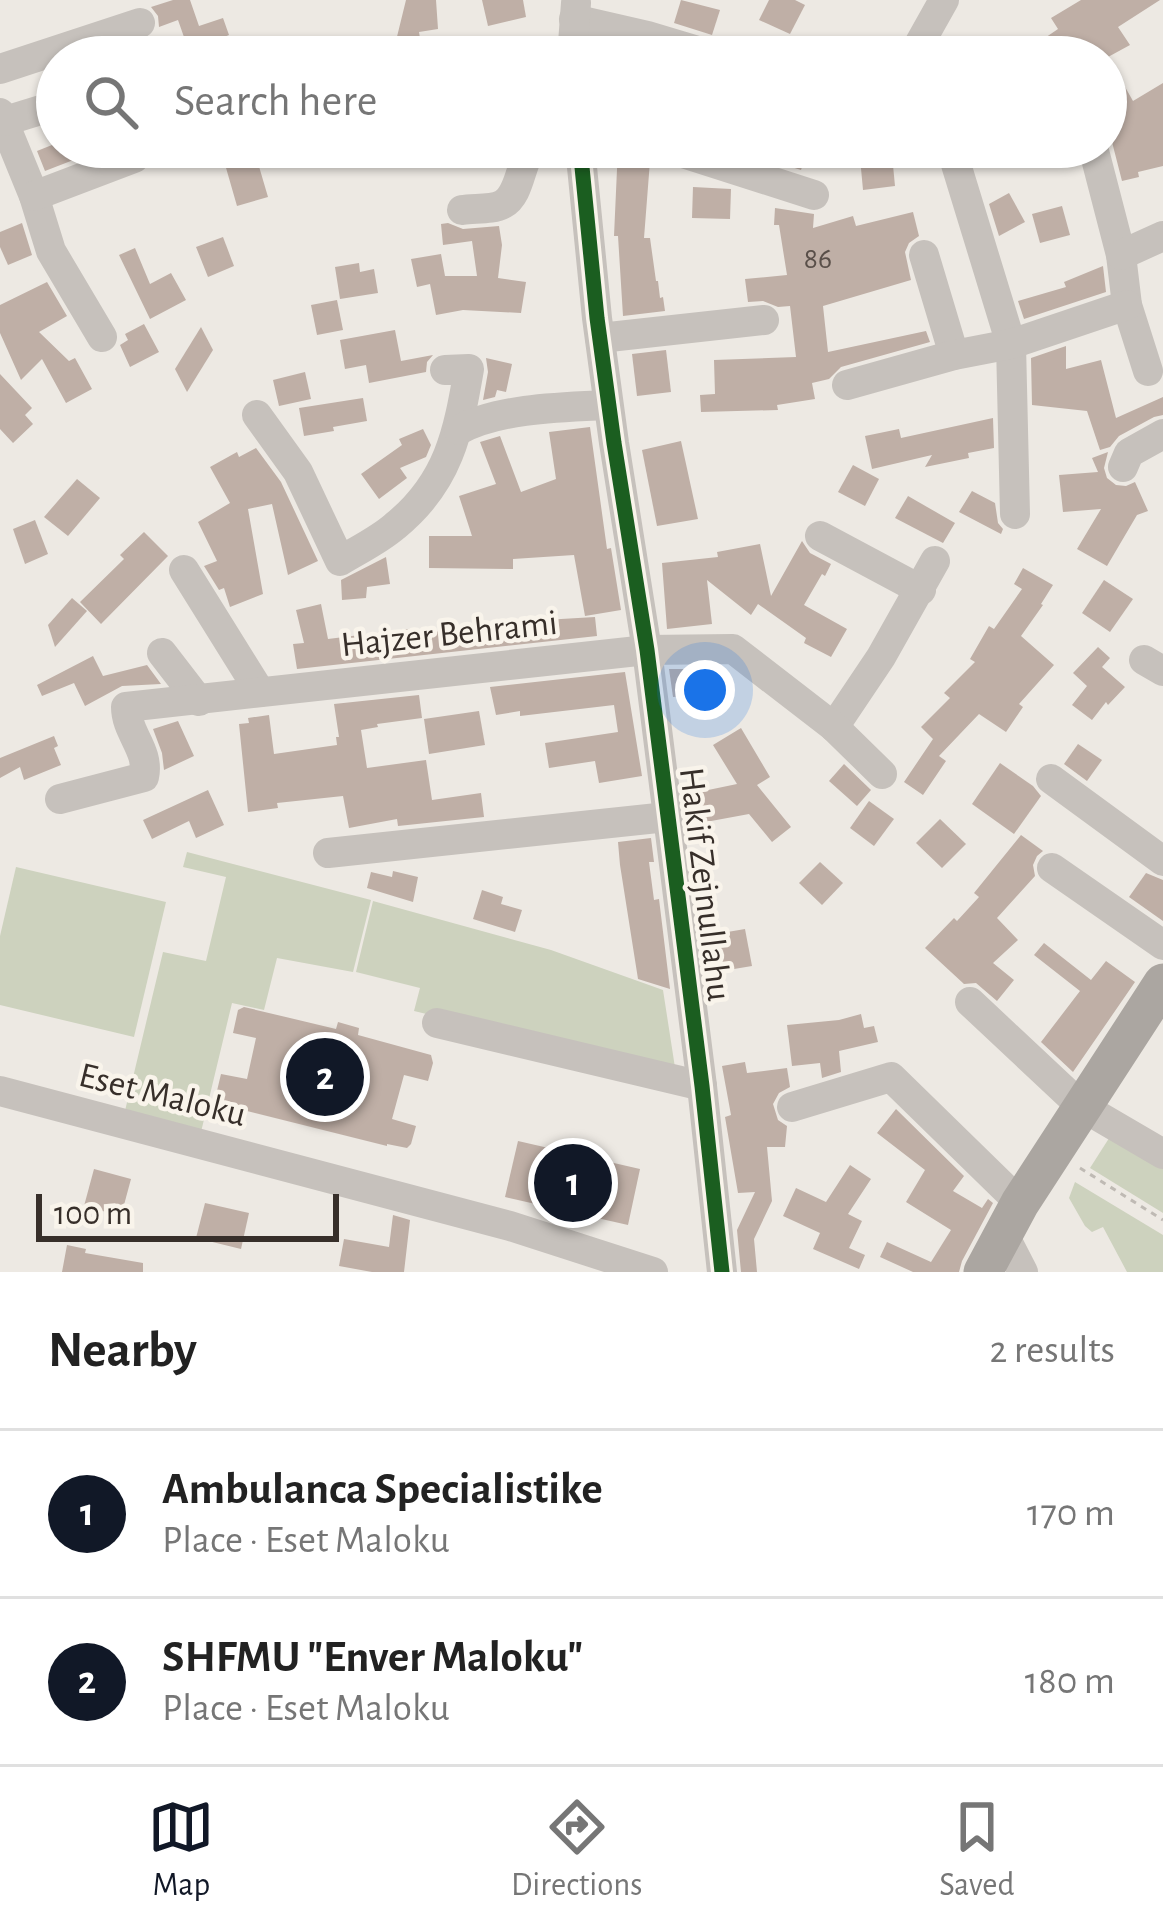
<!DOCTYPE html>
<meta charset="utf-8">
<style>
body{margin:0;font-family:"Alegreya Sans",sans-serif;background:#f6f6f6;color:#222}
.scale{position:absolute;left:36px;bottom:30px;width:303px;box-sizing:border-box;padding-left:12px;border:6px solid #372f2a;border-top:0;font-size:33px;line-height:42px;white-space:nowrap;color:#372f2a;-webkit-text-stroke:9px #f9f4eb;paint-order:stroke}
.you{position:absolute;left:705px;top:690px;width:42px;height:42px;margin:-30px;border:9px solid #fff;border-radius:50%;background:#1a73e8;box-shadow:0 0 0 18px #1a73e833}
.badge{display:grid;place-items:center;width:78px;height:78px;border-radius:50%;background:#111827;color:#fff;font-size:39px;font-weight:700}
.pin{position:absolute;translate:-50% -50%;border:6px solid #fff;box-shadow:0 3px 12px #0006}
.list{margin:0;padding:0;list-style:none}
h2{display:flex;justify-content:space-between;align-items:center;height:156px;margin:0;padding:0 48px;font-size:51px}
h2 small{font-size:39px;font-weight:400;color:#767676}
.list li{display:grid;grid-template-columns:78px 1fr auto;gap:36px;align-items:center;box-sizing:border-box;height:168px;padding:0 48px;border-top:3px solid #e0e0e0}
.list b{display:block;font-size:45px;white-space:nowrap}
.list p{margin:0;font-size:39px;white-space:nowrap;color:#767676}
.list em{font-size:39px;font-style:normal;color:#767676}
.icon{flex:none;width:66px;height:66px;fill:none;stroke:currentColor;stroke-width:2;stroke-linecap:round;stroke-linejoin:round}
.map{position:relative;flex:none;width:1163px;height:1272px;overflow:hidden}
.search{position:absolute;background:#fff;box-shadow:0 3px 9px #0004;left:36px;right:36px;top:36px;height:132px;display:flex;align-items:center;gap:30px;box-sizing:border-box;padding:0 42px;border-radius:66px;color:#767676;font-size:45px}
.sheet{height:492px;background:#fff}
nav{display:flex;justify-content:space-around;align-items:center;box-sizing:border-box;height:168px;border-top:3px solid #e0e0e0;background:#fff;font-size:33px;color:#767676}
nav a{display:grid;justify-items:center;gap:6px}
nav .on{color:#111827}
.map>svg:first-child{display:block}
.green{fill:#cdd2be}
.building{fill:#bfafa6}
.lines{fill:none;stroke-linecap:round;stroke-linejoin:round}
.path{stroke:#bfbab4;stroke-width:3;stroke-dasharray:6 6;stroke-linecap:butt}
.minor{stroke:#c6c1bc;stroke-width:30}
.major{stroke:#aba6a1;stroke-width:39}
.cycleway-casing{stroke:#f9f4eb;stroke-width:22}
.cycleway{stroke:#1b5e20;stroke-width:15}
.labels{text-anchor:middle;stroke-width:9;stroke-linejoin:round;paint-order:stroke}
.number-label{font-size:30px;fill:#594f49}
.street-label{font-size:36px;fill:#372f2a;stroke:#f9f4eb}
</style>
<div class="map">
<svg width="1163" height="1272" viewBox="0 0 1163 1272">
<rect width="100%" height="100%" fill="#ede9e3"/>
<g class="green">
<polygon points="187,852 371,900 353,972 277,958 264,1010 232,1003 201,1132 124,1115 163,952 206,961 226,877 183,867"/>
<polygon points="16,867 166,902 134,1037 0,1005 0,936"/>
<polygon points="373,901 551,950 663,990 676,1074 414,1011 420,988 356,972"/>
<polygon points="1113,1132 1163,1162 1163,1213 1090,1168"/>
<polygon points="1075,1182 1163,1235 1163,1272 1127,1272 1103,1227 1092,1232 1085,1226 1069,1198"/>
</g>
<g class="building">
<polygon points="173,0 190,0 199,26 223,18 229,35 210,43 204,54 191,57 178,20 159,27 158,16 151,7"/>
<polygon points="406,0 436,0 438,29 419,32 423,57 392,57"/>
<polygon points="482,0 523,0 526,17 488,26"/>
<polygon points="681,0 720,10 712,35 674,23"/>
<polygon points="769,0 795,0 805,5 790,34 759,20"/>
<polygon points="1081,0 1160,0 1118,27 1130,45 1108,57 1133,101 1163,83 1163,166 1138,172 1139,177 1122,181 1112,142 1106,133 1106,57 1017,57 1058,29 1051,18"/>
<polygon points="57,143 57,147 91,147 94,152 45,171 37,151"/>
<polygon points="220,147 239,147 247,167 258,163 268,197 237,206"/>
<polygon points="618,147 645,147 650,161 644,238 650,238 656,281 658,281 660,298 663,297 665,311 623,316 618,236 614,236"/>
<polygon points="728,147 790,147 807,152 801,170"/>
<polygon points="892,155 895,186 863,190 860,158"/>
<polygon points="693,187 731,189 730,219 692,218"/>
<polygon points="1009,193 1025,222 999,236 989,204"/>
<polygon points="1062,206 1070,235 1040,243 1032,214"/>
<polygon points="775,208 814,214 813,228 853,216 856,226 913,212 919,236 909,243 905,252 911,280 823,306 828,352 926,331 930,342 841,367 829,379 812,383 815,399 777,405 778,410 701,412 700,395 715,394 714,360 796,357 790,306 778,307 763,301 748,302 745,279 787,275 779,225 774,225"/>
<polygon points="22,223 32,255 8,265 0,247 0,232"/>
<polygon points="448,223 463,229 499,226 502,245 498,278 526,282 521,313 463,310 436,315 430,284 417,287 411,259 441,254 445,276 477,276 472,241 443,245 441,224"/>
<polygon points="223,237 234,266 208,277 196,247"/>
<polygon points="135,248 150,284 171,273 186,300 150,319 119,255"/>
<polygon points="359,263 360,272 374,269 378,293 340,299 335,267"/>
<polygon points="1103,266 1106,292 1024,319 1018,301 1066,287 1064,282"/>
<polygon points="47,282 67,316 39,332 69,361 75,358 92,389 66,403 42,359 21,380 0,333 0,305"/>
<polygon points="337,300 343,330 317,335 311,305"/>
<polygon points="144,324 159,352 130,367 120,345 128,340 125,334"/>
<polygon points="201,327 213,350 187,392 175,369"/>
<polygon points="395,330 401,361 433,355 427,362 426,372 369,383 366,365 345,369 340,340"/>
<polygon points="1066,346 1066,369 1101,360 1116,418 1163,397 1163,415 1154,417 1119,436 1110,447 1100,450 1087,411 1032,405 1031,358"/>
<polygon points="666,350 671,392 637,396 632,354"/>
<polygon points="486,358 512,364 506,392 497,390 495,397 483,400 488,372"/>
<polygon points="305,372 311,399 279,406 273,380"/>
<polygon points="0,374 32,408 25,415 33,424 13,443 0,429"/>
<polygon points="363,398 367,421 333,427 334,431 304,436 299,408"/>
<polygon points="993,418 994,448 968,453 969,458 925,467 932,455 872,469 865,436 899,429 901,438"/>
<polygon points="590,427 607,549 611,548 621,610 585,616 574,555 513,559 513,569 429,568 429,536 472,536 459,496 496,484 480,442 500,436 521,492 556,479 549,432"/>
<polygon points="423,429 431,445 426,457 400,468 407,478 379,499 361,474 402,445 399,439"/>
<polygon points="681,441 698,519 657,526 642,450"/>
<polygon points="256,448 281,482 318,561 288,575 272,504 248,509 263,594 230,607 224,588 219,590 204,566 217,561 198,522 230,503 210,467 237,452 239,457"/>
<polygon points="1108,452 1104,468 1107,478 1116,485 1126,486 1135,482 1148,511 1137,515 1107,566 1077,549 1101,509 1063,512 1059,475 1098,472 1092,458"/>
<polygon points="853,465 879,479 865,506 838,492"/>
<polygon points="77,479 100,498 68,536 44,517"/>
<polygon points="972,491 995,503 998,523 1003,529 1001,534 959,512"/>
<polygon points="908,496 955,523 943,543 895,518"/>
<polygon points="35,520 48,554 25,564 13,529"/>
<polygon points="144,532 168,556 101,624 80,602 124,559 120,555"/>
<polygon points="802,541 810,553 831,564 825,576 822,574 804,605 847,629 831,657 804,643 806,638 758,604 751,615 707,580 712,624 667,629 662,563 718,557 717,552 760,544 771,596"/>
<polygon points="386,557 390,584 367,587 366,598 342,600 341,580"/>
<polygon points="1023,568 1053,585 1041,604 1043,605 1021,636 1054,665 1019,704 1023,707 1006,732 979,714 939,756 946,761 923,795 904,782 933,739 921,727 950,698 944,693 975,662 970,659 989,626 994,629 1022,589 1014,584"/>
<polygon points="1104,580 1133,599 1110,632 1082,613"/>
<polygon points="72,598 87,611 55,647 48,625"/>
<polygon points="321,604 328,639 416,628 416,633 445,631 445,633 544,620 595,617 597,636 297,669 293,644 304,643 296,610"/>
<polygon points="1098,647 1110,658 1102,667 1125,687 1108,705 1106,702 1092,720 1072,705 1087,686 1073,673"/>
<polygon points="93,656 103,676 147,665 161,684 122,686 85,706 74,683 42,696 37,685"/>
<polygon points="669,669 697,669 699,695 673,697"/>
<polygon points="625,672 642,776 599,783 595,761 549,768 545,743 618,732 614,705 520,716 520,711 496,715 490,687"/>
<polygon points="419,695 422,718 377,724 378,727 361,730 367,768 426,760 432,800 481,793 484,817 398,826 397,819 349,828 343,796 277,803 278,808 248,812 239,724 249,723 248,718 269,715 274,754 337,745 336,737 339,737 334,704"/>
<polygon points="479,711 485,745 429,754 424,719"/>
<polygon points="178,721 194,756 164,770 162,753 153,729"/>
<polygon points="741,728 770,777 757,785 791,827 772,842 749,814 695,824 689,794 737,784 713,745"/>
<polygon points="54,736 58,746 54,748 61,765 24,780 20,767 0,778 0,758"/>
<polygon points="1078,744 1102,760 1087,781 1064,764"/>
<polygon points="1000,763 1033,786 1041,796 1014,834 972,804"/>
<polygon points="844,764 871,790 857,806 829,781"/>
<polygon points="208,790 224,825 196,838 189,821 152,839 143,820"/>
<polygon points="869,801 894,819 874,846 850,828"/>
<polygon points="940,819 966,844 942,868 916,843"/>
<polygon points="1021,835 1043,851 1037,856 1033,865 1035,876 997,918 1018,940 993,963 1014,980 997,1001 976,983 964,984 925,948 954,918 957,921 979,897 974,893"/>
<polygon points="651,838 654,862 649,862 654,900 659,899 670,989 638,979 620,865 618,842"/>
<polygon points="820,862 843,883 822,905 799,883"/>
<polygon points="393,871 418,877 413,902 367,888 371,872 392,877"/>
<polygon points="1146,873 1163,880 1163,921 1129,897"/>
<polygon points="482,890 503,897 501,904 522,910 515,932 473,919"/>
<polygon points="745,929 752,966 716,972 710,935"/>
<polygon points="1044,943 1091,980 1106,961 1135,982 1073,1072 1041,1042 1080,991 1034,955"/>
<polygon points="244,1007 336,1029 338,1022 359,1028 358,1035 431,1055 433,1063 428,1081 404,1075 392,1119 416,1126 411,1144 407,1148 387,1144 387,1146 223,1105 216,1095 221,1074 247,1079 256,1038 233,1033 238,1010"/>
<polygon points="861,1014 864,1028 874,1026 878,1042 839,1051 841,1072 822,1078 820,1063 792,1066 787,1025 839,1020"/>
<polygon points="745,1062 747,1073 787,1068 790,1087 779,1093 773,1104 778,1120 787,1126 785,1147 767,1147 772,1201 754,1239 757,1272 741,1272 737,1230 755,1192 738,1193 725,1117 731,1115 722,1066"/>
<polygon points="896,1109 964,1176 953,1191 982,1208 988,1199 993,1203 962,1261 959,1272 913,1272 880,1257 887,1242 931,1262 951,1230 906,1202 925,1170 877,1133"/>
<polygon points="518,1141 640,1169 628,1225 505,1197"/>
<polygon points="850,1165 871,1179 848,1214 862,1221 849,1248 865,1255 859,1269 813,1249 820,1233 783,1216 796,1188 826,1202"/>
<polygon points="94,1169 131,1179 121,1216 84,1206"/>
<polygon points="205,1203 249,1213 241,1249 196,1238"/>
<polygon points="393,1215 410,1220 404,1272 372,1272 339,1266 344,1239 389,1247"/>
<polygon points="67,1245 86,1249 85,1253 143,1263 143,1272 62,1272"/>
</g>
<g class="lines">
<polyline class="path" points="1080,1168 1163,1220"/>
<g class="minor">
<polyline points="574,19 648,36 718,57"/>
<polyline points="223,57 244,51"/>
<polyline points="572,57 576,3"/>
<polyline points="912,57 944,0"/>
<polyline points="0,69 140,23"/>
<polyline points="0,113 34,196 51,251 102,337"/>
<polyline points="5,121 57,105"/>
<polyline points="580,147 597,318 614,443 647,650 702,1086 722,1272"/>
<polyline points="664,147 814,195"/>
<polyline points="1093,147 1121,255 1127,305 1148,371"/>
<polyline points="955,161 1011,344 1015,514"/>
<polyline points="34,196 134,158"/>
<path d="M462 210C474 208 493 210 503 204 520 195 520 164 531 150L547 147"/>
<polyline points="924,255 954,355"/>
<polyline points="1121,255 1163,236"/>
<polyline points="600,338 764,320"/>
<polyline points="847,385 954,355 1011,344 1127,305"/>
<path d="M257 415 298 472 340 561C358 550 379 540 395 526 449 482 458 433 469 369L445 370"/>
<path d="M459 430C498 408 564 407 608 405"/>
<polyline points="1123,467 1129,453 1163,434"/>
<polyline points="820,536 921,590"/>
<polyline points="184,570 260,692"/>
<polyline points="162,653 199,701"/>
<polyline points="1144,660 1163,671"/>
<polyline points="834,727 881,657 935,561"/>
<polyline points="1051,779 1163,861"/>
<path d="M60 799 144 777C150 750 126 733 126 707L647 650 733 649 834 727 882 774"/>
<polyline points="328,853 667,817"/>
<polyline points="1052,868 1163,945"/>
<polyline points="970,1002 1081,1106 1163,1154"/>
<polyline points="437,1023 702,1086"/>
<polyline points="0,1091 510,1226 653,1272"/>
<polyline points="792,1107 891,1077 1020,1203"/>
<polyline points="1004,1235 1023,1272"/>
</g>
<polyline class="major" points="983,1272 1020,1203 1163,983"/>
<g class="cycleway-casing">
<polyline id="cycleway" points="580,147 597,318 614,443 647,650 702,1086 722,1272"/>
</g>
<use href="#cycleway" class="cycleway"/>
</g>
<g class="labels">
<g class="number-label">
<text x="818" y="268">86</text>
</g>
<g class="street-label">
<text transform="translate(449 632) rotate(-6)" y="13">Hajzer Behrami</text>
<text transform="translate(707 884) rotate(83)" y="13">Hakif Zejnullahu</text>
<text transform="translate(163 1093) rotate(14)" y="13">Eset Maloku</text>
</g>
</g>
</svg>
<div class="scale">100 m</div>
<div class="you"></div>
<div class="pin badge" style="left:573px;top:1183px">1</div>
<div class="pin badge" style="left:325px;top:1077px">2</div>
<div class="search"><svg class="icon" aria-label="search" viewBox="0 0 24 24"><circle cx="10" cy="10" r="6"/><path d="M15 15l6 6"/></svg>Search here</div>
</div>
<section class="sheet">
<h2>Nearby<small>2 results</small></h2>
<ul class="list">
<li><span class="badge">1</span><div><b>Ambulanca Specialistike</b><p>Place · Eset Maloku</p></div><em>170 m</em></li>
<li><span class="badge">2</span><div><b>SHFMU &quot;Enver Maloku&quot;</b><p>Place · Eset Maloku</p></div><em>180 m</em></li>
</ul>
</section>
<nav>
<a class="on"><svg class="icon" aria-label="map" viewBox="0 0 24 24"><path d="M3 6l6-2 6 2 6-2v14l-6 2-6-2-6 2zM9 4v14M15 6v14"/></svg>Map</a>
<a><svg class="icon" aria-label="directions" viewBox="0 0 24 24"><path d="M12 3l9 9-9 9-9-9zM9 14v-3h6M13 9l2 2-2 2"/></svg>Directions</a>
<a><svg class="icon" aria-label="saved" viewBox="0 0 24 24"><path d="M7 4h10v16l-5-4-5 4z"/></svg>Saved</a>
</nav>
